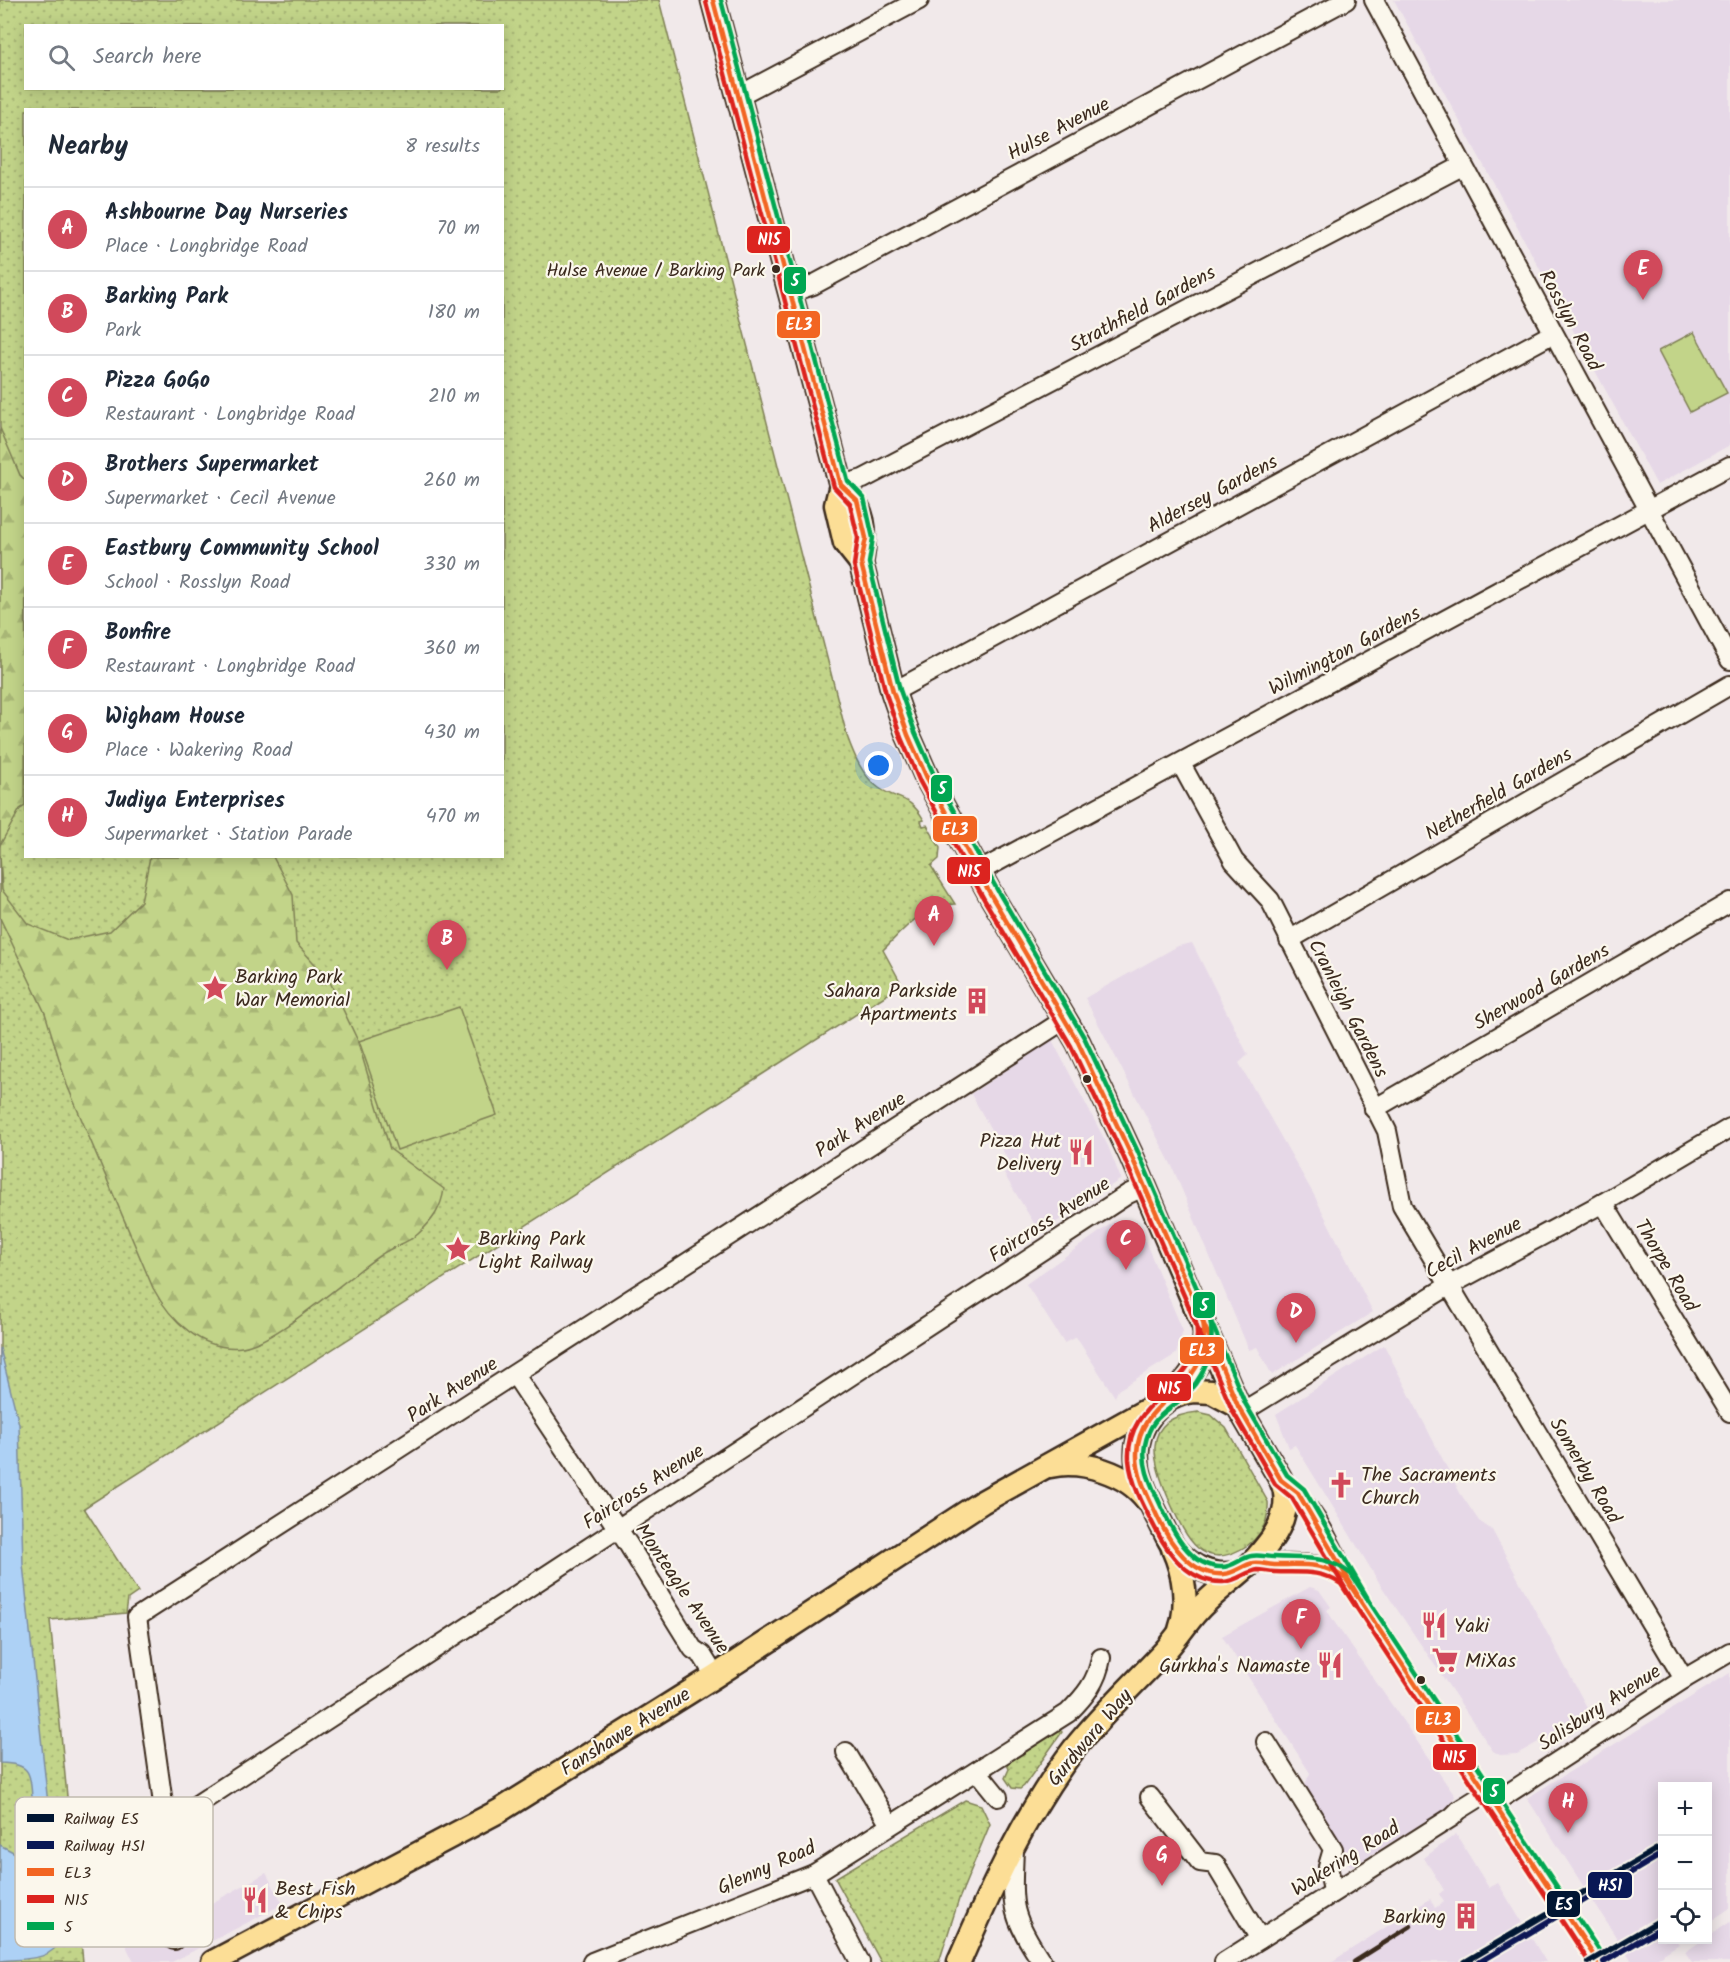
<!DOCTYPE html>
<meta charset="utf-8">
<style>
body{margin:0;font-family:Kalam,sans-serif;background:#f6f6f7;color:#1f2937}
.controls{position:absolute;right:18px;bottom:18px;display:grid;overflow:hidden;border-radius:0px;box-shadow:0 3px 15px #0003}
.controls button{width:54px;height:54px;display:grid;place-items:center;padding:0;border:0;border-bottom:2px solid #e0e1e3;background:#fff;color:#1f2937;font:30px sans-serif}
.you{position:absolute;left:879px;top:766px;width:21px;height:21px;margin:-15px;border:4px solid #fff;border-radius:50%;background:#1a73e8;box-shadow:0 0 0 9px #1a73e833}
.badge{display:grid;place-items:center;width:39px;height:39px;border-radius:50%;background:#d1495b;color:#fff;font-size:20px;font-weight:700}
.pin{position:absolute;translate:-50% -50px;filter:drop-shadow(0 2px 3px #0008)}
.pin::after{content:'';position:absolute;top:32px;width:21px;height:18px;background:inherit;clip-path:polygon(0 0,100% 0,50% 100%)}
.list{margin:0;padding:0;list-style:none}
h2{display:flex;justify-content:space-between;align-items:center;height:78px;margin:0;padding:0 24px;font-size:26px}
h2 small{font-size:20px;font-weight:400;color:#747a83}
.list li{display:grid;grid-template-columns:39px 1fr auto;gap:18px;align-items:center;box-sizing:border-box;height:84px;padding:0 24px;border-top:2px solid #e0e1e3}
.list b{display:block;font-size:22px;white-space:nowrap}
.list p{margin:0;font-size:20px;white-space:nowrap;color:#747a83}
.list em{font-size:20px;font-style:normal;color:#747a83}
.icon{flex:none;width:33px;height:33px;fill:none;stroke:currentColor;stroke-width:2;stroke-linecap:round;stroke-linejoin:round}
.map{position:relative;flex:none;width:1730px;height:1962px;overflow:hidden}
.search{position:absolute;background:#fff;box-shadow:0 3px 15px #0003;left:24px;top:24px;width:480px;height:66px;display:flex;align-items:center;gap:15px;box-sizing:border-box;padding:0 21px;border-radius:0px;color:#747a83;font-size:22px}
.panel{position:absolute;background:#fff;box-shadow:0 3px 15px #0003;left:24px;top:108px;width:480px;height:750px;border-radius:0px}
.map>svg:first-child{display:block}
.built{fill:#e6d8e7}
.green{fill:url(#green-dots);stroke:#7e7f54;stroke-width:1.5;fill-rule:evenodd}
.forest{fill:url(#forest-firs);stroke:#7e7f54;stroke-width:1.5}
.pitch{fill:#c2d489;stroke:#7e7f54;stroke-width:1.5}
.water{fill:#add1f5;stroke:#7f8e9f;stroke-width:1.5}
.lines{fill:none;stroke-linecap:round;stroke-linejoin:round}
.minor-casing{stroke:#3b2a1e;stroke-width:22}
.major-casing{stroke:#3b2a1e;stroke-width:27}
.minor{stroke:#fbf7ec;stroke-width:18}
.major{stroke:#fcde96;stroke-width:22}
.rail{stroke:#3b2a1e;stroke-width:4.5}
.bus-1-casing{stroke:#fbf7ec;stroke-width:9}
.bus-2-casing{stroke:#fbf7ec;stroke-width:9}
.bus-3-casing{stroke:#fbf7ec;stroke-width:9}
.bus-1{stroke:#f26522;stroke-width:4.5}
.bus-2{stroke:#dc241f;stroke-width:4.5}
.bus-3{stroke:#00a651;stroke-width:4.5}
.rail-1-casing{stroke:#fbf7ec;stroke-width:10}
.rail-2-casing{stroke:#fbf7ec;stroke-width:10}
.rail-1{stroke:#011633;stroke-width:6}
.rail-2{stroke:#091855;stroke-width:6}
.bus-dot{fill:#3b2a1e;stroke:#fbf7ec;stroke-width:2}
.labels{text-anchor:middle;stroke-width:4.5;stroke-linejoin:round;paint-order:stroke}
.bus-label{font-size:18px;fill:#3b2a1e;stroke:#fbf7ec;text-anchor:end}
.street-label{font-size:20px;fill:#3b2a1e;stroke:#fbf7ec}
.poi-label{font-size:20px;fill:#3b2a1e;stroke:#fbf7ec;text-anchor:start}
.key{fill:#fbf7ec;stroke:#c1baae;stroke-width:1.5}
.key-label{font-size:16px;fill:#3b2a1e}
.line-badge{stroke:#fbf7ec;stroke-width:2}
.badge-label{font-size:16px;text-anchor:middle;font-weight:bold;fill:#fff}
</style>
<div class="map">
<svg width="1730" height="1962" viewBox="0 0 1730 1962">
<defs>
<pattern id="green-dots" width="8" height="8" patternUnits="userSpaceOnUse" patternTransform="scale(1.5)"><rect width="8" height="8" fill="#c2d489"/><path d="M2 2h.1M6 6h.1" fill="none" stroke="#a8b676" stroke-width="1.8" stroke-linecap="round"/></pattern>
<pattern id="forest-firs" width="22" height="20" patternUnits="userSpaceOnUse" patternTransform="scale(1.5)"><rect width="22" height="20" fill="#c2d489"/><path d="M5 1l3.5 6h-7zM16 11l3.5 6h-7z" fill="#a8b676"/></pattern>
</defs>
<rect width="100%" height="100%" fill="#f1e9ea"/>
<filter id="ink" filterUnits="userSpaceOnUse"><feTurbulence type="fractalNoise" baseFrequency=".0167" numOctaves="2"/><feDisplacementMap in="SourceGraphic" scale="12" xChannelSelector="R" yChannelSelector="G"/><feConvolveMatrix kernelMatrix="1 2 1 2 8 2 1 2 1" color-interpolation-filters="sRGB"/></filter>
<g filter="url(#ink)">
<g class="built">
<polygon points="1394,0 1730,0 1730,445 1657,485"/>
<polygon points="1192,943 1248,1055 1239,1063 1314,1195 1373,1312 1272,1375 1257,1347 1249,1350 1172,1166 1085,998 1178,946"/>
<polygon points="1052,1040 1108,1146 1121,1179 1040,1233 1004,1174 1013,1169 971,1094"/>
<polygon points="1115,1221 1140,1229 1183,1331 1176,1354 1118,1390 1115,1397 1076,1337 1064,1343 1026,1284"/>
<polygon points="1384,1345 1460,1493 1479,1521 1492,1530 1590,1713 1517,1754 1500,1755 1493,1751 1484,1738 1382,1587 1295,1445 1289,1448 1276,1414"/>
<polygon points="1310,1587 1319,1590 1331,1607 1327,1610 1335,1623 1455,1796 1450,1806 1351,1867 1304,1787 1310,1773 1222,1636"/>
<polygon points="1730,1673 1730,1908 1708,1923 1708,1786 1662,1786 1662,1940 1676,1940 1679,1944 1651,1962 1632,1962 1527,1798"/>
<polygon points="1456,1834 1489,1888 1498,1883 1546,1962 1331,1962 1430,1899 1435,1908 1444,1902 1439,1894 1444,1890 1424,1858"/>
<polygon points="266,1873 283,1904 172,1962 134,1962 127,1948 124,1919 152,1917 155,1939 190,1915"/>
<polygon points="1730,1922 1730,1962 1692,1962 1685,1952"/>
</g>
<g class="green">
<path d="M0 0H659L847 736C854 755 862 776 879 788 898 801 909 794 924 820L921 821 923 826 927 825 940 848 939 859 931 866 955 904C922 906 905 928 883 950L902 985 84 1508 138 1592 128 1599 126 1613 50 1620 83 1962H0ZM26 26H502V88H26ZM26 110H502V856H26Z"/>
<path d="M1198 1412 1211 1415 1226 1428 1268 1502C1269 1520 1263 1534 1248 1545 1203 1575 1186 1538 1170 1502 1153 1463 1138 1418 1198 1412Z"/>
<polygon points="1059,1729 1062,1732 1024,1786 1020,1789 1012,1788 1005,1778 1009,1769 1006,1762"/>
<polygon points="965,1800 981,1805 990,1824 959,1899 939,1962 881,1962 835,1878"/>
</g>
<g class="forest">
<polygon points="0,428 20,475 26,481 25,806 20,809 0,845"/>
<path d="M0 855 2 890 28 924 68 940 110 931 141 901 150 857H273L293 895 296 943 329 980 357 1039 390 1149 444 1189C441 1209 433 1220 418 1234 408 1243 393 1246 382 1254 348 1276 278 1342 242 1347 202 1352 170 1320 153 1288L67 1085 45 1013 0 918Z"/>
</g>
<g class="pitch">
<polygon points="1694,332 1727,393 1690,412 1658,351"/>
<polygon points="459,1007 497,1115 397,1150 359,1041"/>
</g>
<path class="water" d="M0 1348 19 1424 23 1564 62 1939C49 1962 27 1958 0 1961V1845L17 1854 25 1847 28 1833C11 1806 23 1816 32 1797 30 1770 29 1764 0 1763Z"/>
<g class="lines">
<g class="minor-casing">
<g id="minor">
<polyline points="1374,0 1730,660"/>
<polyline points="738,96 919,0"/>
<polyline points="790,293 813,285 1346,0"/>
<polyline points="841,485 863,479 1462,166"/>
<polyline points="893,692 1552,334"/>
<polyline points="1181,764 1234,861 1270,900 1387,1131 1402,1206 1684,1679"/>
<polyline points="978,872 1730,466"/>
<polyline points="1289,940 1730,685"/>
<polyline points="1374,1109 1730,902"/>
<polyline points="1603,1203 1730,1412"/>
<polyline points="515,1375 628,1544 693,1649 702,1655 715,1676"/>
<polyline points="1242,1412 1450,1285 1603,1203 1730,1128"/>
<path d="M1281 1480C1311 1503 1332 1544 1346 1579L1598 1962"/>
<path d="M1251 1563C1286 1567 1317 1556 1346 1579"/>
<polyline points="1266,1742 1333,1849 1328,1866 1333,1891"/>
<polyline points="846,1752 890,1825"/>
<polyline points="977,1771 998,1797"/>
<polyline points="1150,1797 1200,1862 1215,1864 1260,1939"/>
<polyline points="1495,1802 1684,1679 1730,1652"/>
<polyline points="166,1825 1128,1194 1145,1186"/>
<path d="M1014 1848C1012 1905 1009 1913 1042 1962"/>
<polyline points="814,1874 860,1962"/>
<polyline points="174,1940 166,1825 137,1617 1064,1020"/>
<path d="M592 1962 814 1874 1068 1713C1085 1696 1097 1682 1101 1658"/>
<polyline points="1224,1962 1452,1817 1459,1810 1488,1792"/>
</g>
</g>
<g class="major-casing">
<g id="major">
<polyline points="713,0 841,485 836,505 845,543 861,563 893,692 908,735 927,778 992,897 1078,1042 1131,1155 1238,1406"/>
<path d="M841 485C865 508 867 531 861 563"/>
<path d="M1194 1391 1212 1392 1238 1406 1281 1480C1291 1500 1283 1523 1271 1540 1264 1549 1256 1560 1247 1567 1224 1584 1189 1568 1174 1548 1167 1538 1163 1526 1157 1516 1149 1499 1138 1480 1137 1461 1134 1425 1160 1395 1194 1391Z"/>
<path d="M1175 1395C1191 1375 1210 1353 1204 1325"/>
<path d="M1050 1466C1082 1459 1127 1473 1147 1500"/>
<path d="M1173 1549C1184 1573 1189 1604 1180 1630"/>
<polyline points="213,1962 499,1811 715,1676 982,1502 1165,1400"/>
<path d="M959 1962C991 1889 1025 1813 1074 1749 1101 1715 1134 1684 1164 1652 1176 1639 1186 1623 1198 1610 1212 1595 1228 1583 1243 1570"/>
</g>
</g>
<use href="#minor" class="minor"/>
<use href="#major" class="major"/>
<polyline class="rail" points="1354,1962 1411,1926"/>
<g class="bus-1-casing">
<g id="bus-1">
<path d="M713 0 841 485 857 500 866 538 861 563 893 692 908 735 927 778 992 897 1078 1042 1131 1155 1203 1321C1215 1394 1139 1392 1137 1453 1136 1476 1149 1498 1158 1518 1170 1543 1192 1577 1224 1574 1235 1573 1243 1565 1253 1563 1261 1562 1269 1565 1276 1565 1303 1565 1323 1562 1346 1579L1598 1962"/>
<polyline points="1196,1305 1238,1406 1281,1480 1298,1493 1361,1601"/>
</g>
</g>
<g class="bus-2-casing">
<g id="bus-2">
<path d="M706 2 834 487 850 504 858 538 854 565 886 694 901 738 920 782 985 901 1071 1046 1124 1158 1196 1323C1207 1390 1125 1393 1129 1460 1131 1483 1144 1507 1155 1528 1168 1554 1190 1583 1223 1582 1236 1582 1247 1571 1257 1570 1263 1570 1269 1572 1275 1572 1300 1573 1319 1569 1341 1584L1589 1962"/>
<polyline points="1189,1308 1232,1410 1275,1484 1292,1498 1355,1605"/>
</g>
</g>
<g class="bus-3-casing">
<g id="bus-3">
<path d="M721 0 848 481 864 498 873 538 869 563 900 690 915 732 934 775 999 893 1085 1039 1138 1152 1210 1319C1216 1349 1204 1380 1180 1400 1162 1415 1150 1419 1145 1445 1141 1467 1152 1486 1161 1506 1172 1530 1190 1568 1222 1567 1233 1567 1241 1558 1251 1556 1259 1554 1266 1557 1274 1557 1304 1559 1326 1554 1351 1574L1604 1958"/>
<polyline points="1203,1302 1245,1403 1287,1475 1304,1489 1367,1597"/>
</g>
</g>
<use href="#bus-1" class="bus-1"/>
<use href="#bus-2" class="bus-2"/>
<use href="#bus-3" class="bus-3"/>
<g class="rail-1-casing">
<g id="rail-1">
<polyline points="1465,1962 1662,1846"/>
<polyline points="1589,1962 1662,1919"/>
</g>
</g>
<g class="rail-2-casing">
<g id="rail-2">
<polyline points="1480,1962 1662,1854"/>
<polyline points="1604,1962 1662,1927"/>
</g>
</g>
<use href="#rail-1" class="rail-1"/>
<use href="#rail-2" class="rail-2"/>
</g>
</g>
<defs>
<g id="sight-bare" transform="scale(2.07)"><path d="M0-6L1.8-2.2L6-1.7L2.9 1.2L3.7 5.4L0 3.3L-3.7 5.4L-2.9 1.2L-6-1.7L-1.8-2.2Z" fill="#d1495b" stroke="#fbf7ec" stroke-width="2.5" paint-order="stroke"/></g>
<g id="building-bare" transform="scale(2.07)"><path d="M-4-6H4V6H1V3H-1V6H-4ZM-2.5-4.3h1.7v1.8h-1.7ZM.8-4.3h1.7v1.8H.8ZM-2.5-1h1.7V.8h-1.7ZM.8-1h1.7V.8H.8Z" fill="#d1495b" stroke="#fbf7ec" stroke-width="2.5" paint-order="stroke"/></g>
<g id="restaurant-bare" transform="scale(2.07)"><path d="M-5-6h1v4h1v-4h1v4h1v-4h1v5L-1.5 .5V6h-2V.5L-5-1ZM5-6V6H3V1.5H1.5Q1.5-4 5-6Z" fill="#d1495b" stroke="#fbf7ec" stroke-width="2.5" paint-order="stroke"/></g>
<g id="church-bare" transform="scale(2.07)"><path d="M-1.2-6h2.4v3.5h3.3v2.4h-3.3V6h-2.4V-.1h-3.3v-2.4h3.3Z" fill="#d1495b" stroke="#fbf7ec" stroke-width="2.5" paint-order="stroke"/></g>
<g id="supermarket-bare" transform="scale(2.07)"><path d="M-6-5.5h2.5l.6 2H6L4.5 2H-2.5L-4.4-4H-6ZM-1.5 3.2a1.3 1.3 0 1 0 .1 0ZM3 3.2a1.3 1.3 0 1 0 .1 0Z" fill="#d1495b" stroke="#fbf7ec" stroke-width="2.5" paint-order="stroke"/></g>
</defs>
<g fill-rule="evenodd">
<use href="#sight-bare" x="215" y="988"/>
<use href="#building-bare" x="977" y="1001"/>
<use href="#restaurant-bare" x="1081" y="1152"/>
<use href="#sight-bare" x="458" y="1249"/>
<use href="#church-bare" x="1341" y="1485"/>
<use href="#restaurant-bare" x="1434" y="1625"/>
<use href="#supermarket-bare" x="1445" y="1660"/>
<use href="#restaurant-bare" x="1330" y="1665"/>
<use href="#restaurant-bare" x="255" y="1900"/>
<use href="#building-bare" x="1466" y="1916"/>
</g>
<g class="bus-dot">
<circle cx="776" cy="269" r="5"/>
<circle cx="1087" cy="1079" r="5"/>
<circle cx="1421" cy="1680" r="5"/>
</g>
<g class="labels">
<g class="bus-label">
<text x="765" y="276">Hulse Avenue / Barking Park</text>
</g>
<g class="street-label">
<text transform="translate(1058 128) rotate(-28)" y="7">Hulse Avenue</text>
<text transform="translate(1142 308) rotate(-28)" y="7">Strathfield Gardens</text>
<text transform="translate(1571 320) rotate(62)" y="7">Rosslyn Road</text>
<text transform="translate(1212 493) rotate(-28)" y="7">Aldersey Gardens</text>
<text transform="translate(1344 650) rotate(-28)" y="7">Wilmington Gardens</text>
<text transform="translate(1498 793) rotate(-30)" y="7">Netherfield Gardens</text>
<text transform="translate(1541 986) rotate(-30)" y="7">Sherwood Gardens</text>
<text transform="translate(1349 1008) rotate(63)" y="7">Cranleigh Gardens</text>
<text transform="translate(860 1124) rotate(-33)" y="7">Park Avenue</text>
<text transform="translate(1049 1219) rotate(-33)" y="7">Faircross Avenue</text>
<text transform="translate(1473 1247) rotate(-29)" y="7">Cecil Avenue</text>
<text transform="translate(1667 1265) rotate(59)" y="7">Thorpe Road</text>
<text transform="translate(452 1389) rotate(-33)" y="7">Park Avenue</text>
<text transform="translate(1586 1470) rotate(59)" y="7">Somerby Road</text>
<text transform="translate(643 1486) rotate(-33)" y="7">Faircross Avenue</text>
<text transform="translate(683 1588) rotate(56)" y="7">Monteagle Avenue</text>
<text transform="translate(1599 1707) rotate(-33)" y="7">Salisbury Avenue</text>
<text transform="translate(625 1731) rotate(-32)" y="7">Fanshawe Avenue</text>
<text transform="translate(1089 1737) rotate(-50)" y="7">Gurdwara Way</text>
<text transform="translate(1345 1858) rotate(-32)" y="7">Wakering Road</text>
<text transform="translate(766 1867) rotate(-24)" y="7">Glenny Road</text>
</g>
<g class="poi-label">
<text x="235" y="983">Barking Park<tspan x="235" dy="23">War Memorial</tspan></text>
<text x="957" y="997" text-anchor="end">Sahara Parkside<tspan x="957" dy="23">Apartments</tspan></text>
<text x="1061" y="1147" text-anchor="end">Pizza Hut<tspan x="1061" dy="23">Delivery</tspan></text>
<text x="478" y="1245">Barking Park<tspan x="478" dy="23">Light Railway</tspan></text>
<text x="1361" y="1481">The Sacraments<tspan x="1361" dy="23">Church</tspan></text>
<text x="1454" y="1632">Yaki</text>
<text x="1465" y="1667">MiXas</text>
<text x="1310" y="1672" text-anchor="end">Gurkha's Namaste</text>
<text x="275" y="1895">Best Fish<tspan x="275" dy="23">&amp; Chips</tspan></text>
<text x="1446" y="1923" text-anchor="end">Barking</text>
</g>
</g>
<rect x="15" y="1797" width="198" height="150" rx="9" class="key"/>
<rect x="27" y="1814" width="27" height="8" fill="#011633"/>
<rect x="27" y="1841" width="27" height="8" fill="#091855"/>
<rect x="27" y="1868" width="27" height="8" fill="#f26522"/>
<rect x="27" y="1895" width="27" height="8" fill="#dc241f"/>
<rect x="27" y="1922" width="27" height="8" fill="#00a651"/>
<g class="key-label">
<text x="64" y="1824">Railway ES</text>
<text x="64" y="1851">Railway HS1</text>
<text x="64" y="1878">EL3</text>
<text x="64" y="1905">N15</text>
<text x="64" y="1932">5</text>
</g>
<g class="line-badge">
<rect x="746" y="225" width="45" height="29" rx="6" fill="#dc241f"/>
<rect x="783" y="266" width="24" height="29" rx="6" fill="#00a651"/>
<rect x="776" y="310" width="45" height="29" rx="6" fill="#f26522"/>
<rect x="930" y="774" width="23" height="29" rx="6" fill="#00a651"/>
<rect x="932" y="815" width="46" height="28" rx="6" fill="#f26522"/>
<rect x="946" y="856" width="45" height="29" rx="6" fill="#dc241f"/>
<rect x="1192" y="1291" width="24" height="28" rx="6" fill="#00a651"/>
<rect x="1179" y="1336" width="46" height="29" rx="6" fill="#f26522"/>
<rect x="1146" y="1373" width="46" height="29" rx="6" fill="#dc241f"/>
<rect x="1415" y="1705" width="46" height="29" rx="6" fill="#f26522"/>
<rect x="1432" y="1743" width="45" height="28" rx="6" fill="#dc241f"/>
<rect x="1482" y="1777" width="24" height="28" rx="6" fill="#00a651"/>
<rect x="1587" y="1871" width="46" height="28" rx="6" fill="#091855"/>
<rect x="1546" y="1890" width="35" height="28" rx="6" fill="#011633"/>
</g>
<g class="badge-label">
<text x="769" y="245">N15</text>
<text x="795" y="286">5</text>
<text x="799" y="330">EL3</text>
<text x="942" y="794">5</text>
<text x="955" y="835">EL3</text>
<text x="969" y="877">N15</text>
<text x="1204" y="1311">5</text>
<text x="1202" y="1356">EL3</text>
<text x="1169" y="1394">N15</text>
<text x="1438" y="1725">EL3</text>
<text x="1454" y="1763">N15</text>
<text x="1494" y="1797">5</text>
<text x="1610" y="1891">HS1</text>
<text x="1564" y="1910">ES</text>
</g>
</svg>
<div class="controls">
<button>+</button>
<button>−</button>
<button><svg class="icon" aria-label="locate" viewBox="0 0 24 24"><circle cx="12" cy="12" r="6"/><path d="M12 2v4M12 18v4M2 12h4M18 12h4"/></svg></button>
</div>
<div class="you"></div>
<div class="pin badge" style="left:934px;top:946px">A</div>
<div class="pin badge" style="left:447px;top:970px">B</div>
<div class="pin badge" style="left:1126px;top:1270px">C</div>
<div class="pin badge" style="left:1296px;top:1343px">D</div>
<div class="pin badge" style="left:1643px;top:300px">E</div>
<div class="pin badge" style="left:1301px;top:1649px">F</div>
<div class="pin badge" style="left:1162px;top:1886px">G</div>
<div class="pin badge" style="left:1568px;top:1833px">H</div>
<div class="search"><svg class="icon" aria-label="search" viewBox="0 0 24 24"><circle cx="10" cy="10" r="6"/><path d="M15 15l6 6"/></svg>Search here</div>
<section class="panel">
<h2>Nearby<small>8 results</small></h2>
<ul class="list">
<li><span class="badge">A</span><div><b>Ashbourne Day Nurseries</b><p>Place · Longbridge Road</p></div><em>70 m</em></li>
<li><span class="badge">B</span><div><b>Barking Park</b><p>Park</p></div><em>180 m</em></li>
<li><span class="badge">C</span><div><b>Pizza GoGo</b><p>Restaurant · Longbridge Road</p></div><em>210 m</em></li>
<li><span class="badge">D</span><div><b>Brothers Supermarket</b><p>Supermarket · Cecil Avenue</p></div><em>260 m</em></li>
<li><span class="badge">E</span><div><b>Eastbury Community School</b><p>School · Rosslyn Road</p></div><em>330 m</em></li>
<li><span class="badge">F</span><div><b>Bonfire</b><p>Restaurant · Longbridge Road</p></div><em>360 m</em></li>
<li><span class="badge">G</span><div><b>Wigham House</b><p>Place · Wakering Road</p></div><em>430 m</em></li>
<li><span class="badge">H</span><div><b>Judiya Enterprises</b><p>Supermarket · Station Parade</p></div><em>470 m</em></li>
</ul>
</section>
</div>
